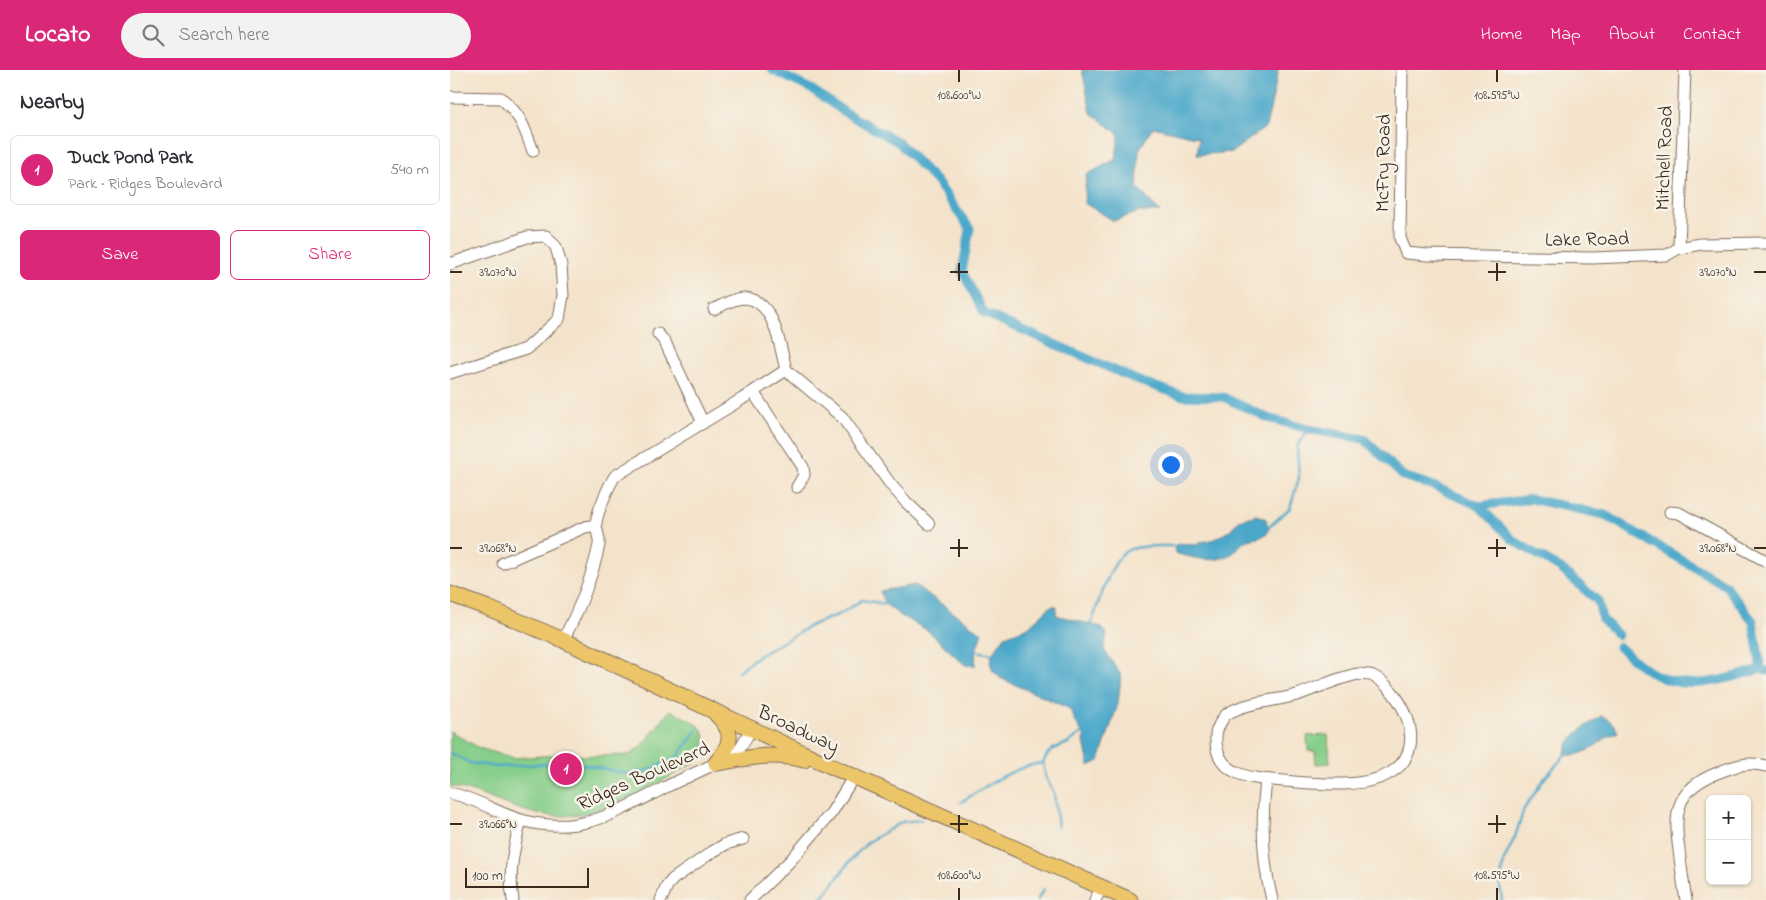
<!DOCTYPE html>
<meta charset="utf-8">
<style>
body{margin:0;font-family:"Indie Flower",sans-serif;background:#f2f2f3;color:#2b2b33}
.controls{position:absolute;right:15px;bottom:15px;display:grid;overflow:hidden;border-radius:8px;box-shadow:0 1px 4px #0004}
.controls button{width:45px;height:45px;display:grid;place-items:center;padding:0;border:0;border-bottom:1px solid #e1e1e2;background:#fff;color:#2b2b33;font:25px sans-serif}
.scale{position:absolute;left:15px;bottom:12px;width:124px;box-sizing:border-box;padding-left:5px;border:2px solid #3b2a1e;border-top:0;font-size:14px;line-height:18px;white-space:nowrap;color:#3b2a1e;-webkit-text-stroke:4px #f7f3e8;paint-order:stroke}
.you{position:absolute;left:720px;top:394px;width:18px;height:18px;margin:-12px;border:4px solid #fff;border-radius:50%;background:#1a73e8;box-shadow:0 0 0 8px #1a73e833}
.badge{display:grid;place-items:center;width:32px;height:32px;border-radius:50%;background:#db2777;color:#fff;font-size:16px;font-weight:700}
.pin{position:absolute;translate:-50% -50%;border:2px solid #fff;box-shadow:0 1px 5px #0006}
.list{margin:0;padding:0;list-style:none}
h2{display:flex;justify-content:space-between;align-items:center;height:65px;margin:0;padding:0 20px;font-size:21px}
h2 small{font-size:16px;font-weight:400;color:#7c7c81}
.list li{display:grid;grid-template-columns:32px 1fr auto;gap:15px;align-items:center;box-sizing:border-box;height:70px;margin:0 10px 10px;padding:0 10px;border:1px solid #e1e1e2;border-radius:8px}
.list b{display:block;font-size:19px;white-space:nowrap}
.list p{margin:0;font-size:16px;white-space:nowrap;color:#7c7c81}
.list em{font-size:16px;font-style:normal;color:#7c7c81}
.actions{display:flex;gap:10px;padding:15px 20px}
.actions a{flex:1;padding:11px 0;border:1px solid #db2777;border-radius:8px;text-align:center;font-size:18px;color:#db2777}
.actions .main{background:#db2777;color:#fff}
.icon{flex:none;width:28px;height:28px;fill:none;stroke:currentColor;stroke-width:2;stroke-linecap:round;stroke-linejoin:round}
.map{position:relative;flex:none;width:1316px;height:830px;overflow:hidden}
header{display:flex;align-items:center;gap:30px;box-sizing:border-box;height:70px;padding:0 25px;background:#db2777;color:#fff}
header strong{font-size:24px}
nav{display:flex;gap:28px;margin-inline-start:auto;font-size:18px}
.search{width:350px;height:45px;background:#f2f2f3;display:flex;align-items:center;gap:12px;box-sizing:border-box;padding:0 18px;border-radius:28px;color:#7c7c81;font-size:19px}
main{display:flex}
aside{flex:1;background:#fff}
.map>svg:first-child{display:block}
.green{fill:#86ce89;stroke:#607c54}
.water{fill:#4ca8ca;stroke:#446974}
.lines{fill:none;stroke-linecap:round;stroke-linejoin:round}
.stream{stroke:#4ca8ca;stroke-width:2.5}
.canal{stroke:#4ca8ca;stroke-width:9}
.minor-casing{stroke:#7c6b5b;stroke-width:13}
.major-casing{stroke:#7c6b5b;stroke-width:17}
.minor{stroke:#fff;stroke-width:11}
.major{stroke:#edc569;stroke-width:15}
.ticks{fill:none;stroke:#3b2a1e;stroke-width:2}
.labels{text-anchor:middle;stroke-width:5;stroke-linejoin:round;paint-order:stroke}
.street-label{font-size:20px;fill:#3b2a1e;stroke:#f7f3e8}
.ticks-label{font-size:12px;text-anchor:middle;fill:#3b2a1e;stroke:#f7f3e8;stroke-width:5;stroke-linejoin:round;paint-order:stroke}
</style>
<header>
<strong>Locato</strong>
<div class="search"><svg class="icon" aria-label="search" viewBox="0 0 24 24"><circle cx="10" cy="10" r="6"/><path d="M15 15l6 6"/></svg>Search here</div>
<nav><a>Home</a><a>Map</a><a>About</a><a>Contact</a></nav>
</header>
<main>
<aside>
<h2>Nearby<small></small></h2>
<ul class="list">
<li><span class="badge">1</span><div><b>Duck Pond Park</b><p>Park · Ridges Boulevard</p></div><em>540 m</em></li>
</ul>
<div class="actions"><a class="main">Save</a><a>Share</a></div>
</aside>
<div class="map">
<svg width="1316" height="830" viewBox="0 0 1316 830">
<rect width="100%" height="100%" fill="#f7f3e8"/>
<filter id="ink" filterUnits="userSpaceOnUse"><feTurbulence type="fractalNoise" baseFrequency=".02" numOctaves="2"/><feDisplacementMap in="SourceGraphic" scale="10" xChannelSelector="R" yChannelSelector="G"/><feConvolveMatrix kernelMatrix="1 2 1 2 8 2 1 2 1" color-interpolation-filters="sRGB"/></filter>
<filter id="wash" filterUnits="userSpaceOnUse"><feTurbulence type="fractalNoise" baseFrequency=".0096" numOctaves="4" result="noise"/><feDisplacementMap in="SourceGraphic" scale="20" xChannelSelector="R" yChannelSelector="G"/><feGaussianBlur stdDeviation="1.12" result="paint"/><feColorMatrix in="noise" values="0 0 0 0 0 0 0 0 0 0 0 0 0 0 0 0 0 1.4 0 .05"/><feComposite in="paint" operator="in"/></filter>
<g filter="url(#wash)">
<rect width="100%" height="100%" fill="#f4e3cb"/>
<g class="green">
<path d="M220 640C246 654 265 656 249 690 198 718 141 759 80 742 52 735 28 721 0 716V661L29 678 64 688 105 685 146 686 179 685 191 677Z"/>
<polygon points="878,665 880,693 866,694 865,681 858,681 857,666"/>
</g>
<g class="water">
<polygon points="632,0 828,0 828,4 816,57 782,82 747,85 749,68 703,57 689,80 687,117 710,142 689,142 664,151 634,133 636,105 666,89 669,64 641,43"/>
<path d="M807 445 816 449 819 461C808 472 805 466 794 472 790 474 787 480 783 483 766 495 743 488 725 483L724 476C733 471 738 475 747 475L751 472 765 469 779 461 789 450Z"/>
<polygon points="465,515 532,563 526,581 525,596 515,595 477,560 451,546 435,534 430,521"/>
<polygon points="601,536 607,536 606,545 651,557 657,563 654,580 671,605 668,634 649,691 639,696 634,671 635,667 625,651 620,639 550,608 543,601 540,592 542,584 555,566 578,557"/>
<path d="M1151 646C1159 649 1164 653 1168 662 1147 670 1140 687 1115 685 1115 668 1138 655 1151 646Z"/>
</g>
<g class="lines">
<g class="stream">
<polyline points="819,457 840,438 849,408 847,377 858,359"/>
<path d="M641 554C648 536 661 485 681 479 694 475 711 476 724 476"/>
<polyline points="526,581 542,584"/>
<polyline points="288,602 305,588 362,555 390,544 412,530 435,534"/>
<polyline points="0,683 20,693 48,697 121,692 179,704 197,701 227,688 247,660"/>
<path d="M511 732C536 717 563 696 593 693"/>
<polyline points="608,758 604,723 596,708 593,693 597,685 603,679 618,673 633,662"/>
<polyline points="371,830 400,791 418,772 452,752 471,750"/>
<polyline points="587,830 594,819"/>
<polyline points="1052,830 1050,816 1054,790 1065,767 1074,739 1094,709 1115,685"/>
</g>
<g class="canal">
<polyline points="322,0 361,19 396,43 448,72 487,112 520,159 512,201 534,243 689,311 733,326 773,327 818,348 858,359 914,369 953,406 981,415 1029,436 1081,429 1155,445 1275,515 1303,551 1311,599"/>
<polyline points="1029,436 1063,470 1111,499 1148,531 1152,549 1168,565"/>
<path d="M1169 577C1178 584 1186 593 1196 599 1232 625 1273 610 1311 599L1316 601"/>
</g>
</g>
</g>
<g filter="url(#ink)">
<g class="lines">
<g class="minor-casing">
<g id="minor">
<polyline points="952,2 950,168 956,183 978,185 1142,188 1217,185 1229,178 1251,174 1316,173"/>
<path d="M0 27 51 28C71 45 74 57 83 81"/>
<polyline points="1229,178 1235,0"/>
<polyline points="0,194 77,167 96,166 106,177 111,195 113,225 109,249 76,279 0,303"/>
<path d="M264 239C273 235 284 228 294 228 325 229 330 277 336 300"/>
<polyline points="208,264 215,272 253,353"/>
<polyline points="336,300 392,347 441,415 456,432 479,454"/>
<polyline points="303,322 353,397 354,405 347,417"/>
<polyline points="1220,442 1229,443 1316,491"/>
<polyline points="53,493 135,457 146,455"/>
<path d="M113 570C129 540 142 508 149 475 150 468 147 463 146 456 145 446 159 415 165 406L292 329 336 300"/>
<path d="M908 604C913 605 919 604 923 606 952 621 978 674 946 699 920 720 867 714 835 711 804 709 764 707 766 666 766 660 772 648 777 644 795 632 826 631 847 625 868 618 887 608 908 604Z"/>
<path d="M816 710C811 750 812 790 822 830"/>
<path d="M0 723C25 728 47 743 71 750 129 766 163 744 212 719 233 708 254 700 274 689L290 678 302 658"/>
<path d="M63 830C58 802 64 777 71 750"/>
<polyline points="211,830 217,816 223,809 262,782 276,774 293,769"/>
<polyline points="300,830 340,791 382,742 404,706"/>
<polyline points="645,830 652,817"/>
<path d="M1236 830C1233 813 1231 797 1229 780 1223 741 1227 719 1267 703 1284 696 1297 691 1316 696"/>
</g>
</g>
<g class="major-casing">
<g id="major">
<polyline points="0,524 38,538 113,570 385,698 680,830"/>
<path d="M266 644C285 662 282 674 266 693"/>
<path d="M266 693C298 688 322 682 354 690"/>
</g>
</g>
<use href="#minor" class="minor"/>
<use href="#major" class="major"/>
</g>
</g>
<path class="ticks" d="M509 0V12M1047 0V12M509 193V211M1047 193V211M0 202H12M500 202H518M1038 202H1056M1304 202H1316M509 469V487M1047 469V487M0 478H12M500 478H518M1038 478H1056M1304 478H1316M509 745V763M1047 745V763M0 754H12M500 754H518M1038 754H1056M509 818V830M1047 818V830"/>
<g class="labels">
<g class="street-label">
<text transform="translate(1213 88) rotate(-88)" y="7">Mitchell Road</text>
<text transform="translate(932 93) rotate(-89)" y="7">McFry Road</text>
<text transform="translate(1137 168) rotate(-1)" y="7">Lake Road</text>
<text transform="translate(349 658) rotate(25)" y="7">Broadway</text>
<text transform="translate(193 705) rotate(-24)" y="7">Ridges Boulevard</text>
</g>
</g>
<g class="ticks-label">
<text x="509" y="29">108.600°W</text>
<text x="1047" y="29">108.595°W</text>
<text x="48" y="206">39.070°N</text>
<text x="1268" y="206">39.070°N</text>
<text x="48" y="482">39.068°N</text>
<text x="1268" y="482">39.068°N</text>
<text x="48" y="758">39.066°N</text>
<text x="509" y="809">108.600°W</text>
<text x="1047" y="809">108.595°W</text>
</g>
</svg>
<div class="controls">
<button>+</button>
<button>−</button>
</div>
<div class="scale">100 m</div>
<div class="you"></div>
<div class="pin badge" style="left:116px;top:699px">1</div>
</div>
</main>
